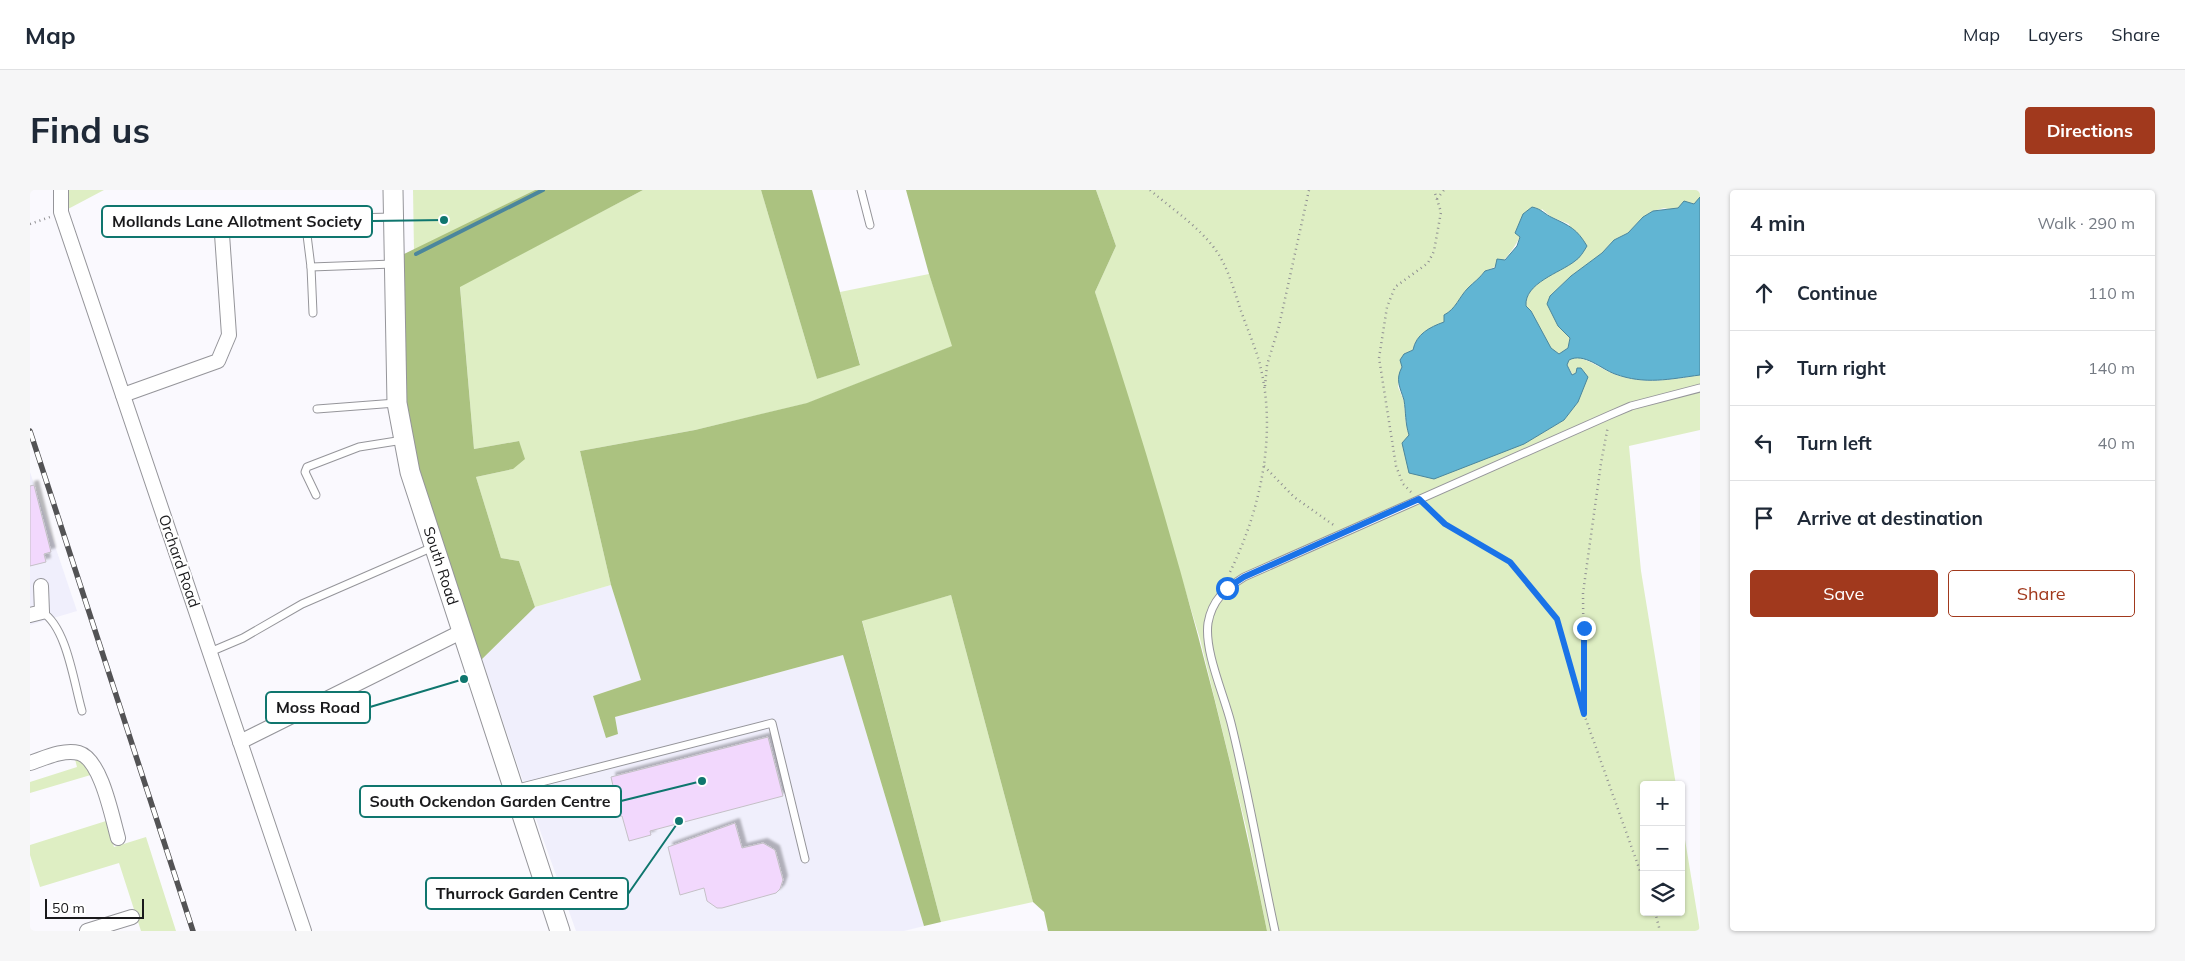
<!DOCTYPE html>
<meta charset="utf-8">
<style>
body{margin:0;font-family:Mulish,sans-serif;background:#f6f6f7;color:#1f2937}
.controls{position:absolute;right:15px;bottom:15px;display:grid;overflow:hidden;border-radius:5px;box-shadow:0 1px 4px #0004}
.controls button{width:45px;height:45px;display:grid;place-items:center;padding:0;border:0;border-bottom:1px solid #e0e1e3;background:#fff;color:#1f2937;font:25px sans-serif}
.scale{position:absolute;left:15px;bottom:12px;width:99px;box-sizing:border-box;padding-left:5px;border:2px solid #19191b;border-top:0;font-size:14px;line-height:18px;white-space:nowrap;color:#19191b;-webkit-text-stroke:4px #fff;paint-order:stroke}
.stop{position:absolute;width:15px;height:15px;margin:-11px;border:4px solid #1a73e8;border-radius:50%;background:#fff}
.stop.end{background:#1a73e8;border-color:#fff;box-shadow:0 1px 5px #0008}
.list{margin:0;padding:0;list-style:none}
h2{display:flex;justify-content:space-between;align-items:center;height:65px;margin:0;padding:0 20px;font-size:21px}
h2 small{font-size:16px;font-weight:400;color:#747a83}
.list li{display:grid;grid-template-columns:32px 1fr auto;gap:15px;align-items:center;box-sizing:border-box;height:75px;padding:0 20px;border-top:1px solid #e0e1e3}
.list b{display:block;font-size:19px;white-space:nowrap}
.list em{font-size:16px;font-style:normal;color:#747a83}
.actions{display:flex;gap:10px;padding:15px 20px}
.actions a{flex:1;padding:11px 0;border:1px solid #a1391d;border-radius:5px;text-align:center;font-size:18px;color:#a1391d}
.actions .main{background:#a1391d;color:#fff}
.icon{flex:none;width:28px;height:28px;fill:none;stroke:currentColor;stroke-width:2;stroke-linecap:round;stroke-linejoin:round}
.map{position:relative;flex:none;width:1670px;height:741px;overflow:hidden;border-radius:5px}
header{display:flex;align-items:center;gap:30px;box-sizing:border-box;height:70px;padding:0 25px;background:#fff;border-bottom:1px solid #e0e1e3}
header strong{font-size:24px}
nav{display:flex;gap:28px;margin-inline-start:auto;font-size:18px}
.intro{display:flex;align-items:center;justify-content:space-between;box-sizing:border-box;height:120px;padding:0 30px}
h1{margin:0;font-size:35px}
.button{padding:12px 22px;border-radius:5px;background:#a1391d;color:#fff;font-size:18px;font-weight:700}
main{display:flex;gap:30px;padding:0 30px}
aside{flex:1;background:#fff;border-radius:5px;box-shadow:0 1px 4px #0004}
.map>svg:first-child{display:block}
.built{fill:#f0effc}
.green{fill:#deeec3}
.forest{fill:#abc280}
.water{fill:#61b5d3;stroke:#4b869c}
.lines{fill:none;stroke-linecap:round;stroke-linejoin:round}
.stream{stroke:#4b869c;stroke-width:4}
.building{fill:#f2d8fd;stroke:#c4c0c6;filter:url(#shadow)}
.service-casing{stroke:#95959a;stroke-width:9}
.minor-casing{stroke:#95959a;stroke-width:16}
.secondary-casing{stroke:#95959a;stroke-width:21}
.path{stroke:#909093;stroke-width:2.5;stroke-dasharray:1 4;stroke-linecap:butt}
.service{stroke:#fff;stroke-width:7}
.minor{stroke:#fff;stroke-width:14}
.secondary{stroke:#fff;stroke-width:19}
.rail-casing{stroke:#535355;stroke-width:5.5}
.rail{stroke:#fff;stroke-width:4;stroke-dasharray:11;stroke-linecap:butt}
.route{stroke:#1a73e8;stroke-width:6}
.labels{text-anchor:middle;stroke-width:4;stroke-linejoin:round;paint-order:stroke}
.street-label{font-size:15px;fill:#19191b;stroke:#fff}
.leader{fill:none;stroke:#0f766e;stroke-width:2}
.callout-dot{fill:#0f766e;stroke:#fff;stroke-width:2}
.callout{fill:#fff;stroke:#0f766e;stroke-width:2}
.callout-label{font-size:16px;text-anchor:middle;font-weight:bold;fill:#19191b}
</style>
<header>
<strong>Map</strong>
<nav><a>Map</a><a>Layers</a><a>Share</a></nav>
</header>
<div class="intro"><h1>Find us</h1><a class="button">Directions</a></div>
<main>
<div class="map">
<svg width="1670" height="741" viewBox="0 0 1670 741">
<defs>
<filter id="shadow"><feDropShadow dx="4.5" dy="-4.5" stdDeviation="1" flood-color="#0004"/></filter>
</defs>
<rect width="100%" height="100%" fill="#faf9fe"/>
<g class="built">
<polygon points="0,282 47,421 0,435"/>
<polygon points="581,395 612,490 563,506 576,548 585,527 813,465 894,736 874,741 546,741 501,615 452,469 505,417"/>
</g>
<g class="green">
<polygon points="39,0 74,0 38,19"/>
<polygon points="383,0 505,0 384,61"/>
<polygon points="613,0 731,0 787,189 830,174 810,102 899,84 923,156 778,213 665,240 550,261 581,395 505,417 489,371 471,368 446,287 483,279 489,251 444,259 430,96"/>
<path d="M1066 0H1670V8L1664 14 1642 20 1634 18 1623 21 1613 27 1598 43 1584 50 1572 63 1541 86 1520 106 1528 136 1540 148 1538 158 1529 164 1521 159 1501 121 1496 116C1494 94 1531 80 1547 70L1539 34 1521 27 1512 19C1505 28 1496 37 1490 47 1481 63 1473 75 1455 81 1450 88 1444 92 1438 98 1429 107 1426 119 1415 125L1414 132C1400 137 1386 144 1383 160L1374 164 1368 197 1374 211 1376 234 1380 245 1494 254 1534 230 1548 212 1546 183 1543 185 1537 175 1539 170 1545 167C1559 169 1571 179 1584 184 1614 195 1640 190 1670 185V240L1599 256 1611 381 1646 595H1614V722H1651V625L1670 741H1237L1217 641 1170 449 1065 102 1086 56Z"/>
<polygon points="921,405 1003,712 911,732 832,430"/>
<polygon points="45,569 53,572 64,584 0,603 0,592 47,577"/>
<polygon points="76,631 84,657 116,647 146,741 111,741 89,673 10,697 0,665 0,655"/>
</g>
<g class="forest">
<polygon points="505,0 613,0 430,97 444,259 489,251 495,269 483,279 446,287 471,368 489,371 505,417 447,474 398,327 374,222 372,65"/>
<polygon points="731,0 782,0 830,175 787,189"/>
<path d="M876 0H1066L1086 56 1065 102C1134 312 1194 524 1237 741H1018L1014 722 1003 712 921 405 832 431 911 732 894 736 813 465 585 527 588 544 576 548 563 506 611 490 581 395 550 261 665 240 777 213 922 156 899 84Z"/>
</g>
<path class="water" d="M1670 7V185C1640 189 1615 195 1585 184 1571 179 1554 162 1539 170L1537 175 1542 185 1546 183 1547 178H1551L1558 187 1548 212 1534 230 1494 254 1404 289 1379 283 1372 253 1379 245C1375 233 1376 222 1374 210 1370 197 1365 190 1372 177L1370 170 1374 164 1383 160C1386 144 1400 137 1414 132V125C1426 119 1429 107 1438 98 1444 92 1450 88 1455 81L1465 78 1467 69 1475 70 1487 56 1490 47 1485 43 1493 24 1502 17C1512 19 1514 24 1523 28 1540 36 1547 39 1557 56 1554 61 1550 68 1545 71 1530 83 1494 93 1496 116L1501 121 1521 158 1529 164 1538 158 1540 148 1528 136 1517 114 1520 106 1541 86 1572 63 1584 50 1598 43 1613 27 1623 21 1648 18 1654 11 1664 14Z"/>
<g class="lines">
<polyline class="stream" points="386,64 513,0"/>
</g>
<g class="building">
<polygon points="4,295 21,362 14,364 16,372 0,376 0,296"/>
<polygon points="738,547 753,606 620,641 621,645 599,651 592,626 590,626 581,587"/>
<polygon points="705,633 712,658 733,653 745,660 753,690 750,699 746,703 692,718 687,718 677,711 674,698 650,705 638,657"/>
</g>
<g class="lines">
<g class="service-casing">
<g id="service">
<polyline points="831,0 840,35"/>
<polyline points="363,27 275,29 281,77 363,74"/>
<polyline points="281,77 283,123"/>
<polyline points="287,219 366,213"/>
<polyline points="286,305 275,282 277,277 329,257 373,250"/>
<path d="M12 422C37 437 44 494 52 521"/>
<polyline points="180,462 213,448 272,414 403,357"/>
<polyline points="484,599 742,533 775,669"/>
<path d="M1245 741C1230 672 1218 601 1201 533 1194 505 1174 461 1178 433 1182 410 1195 399 1214 387L1580 225 1601 216 1670 198"/>
</g>
</g>
<g class="minor-casing">
<g id="minor">
<polyline points="31,0 31,22 274,741"/>
<polyline points="179,31 204,30"/>
<polyline points="93,205 188,171 199,145 191,30"/>
<polyline points="0,425 12,422 11,396"/>
<polyline points="210,552 431,442"/>
<path d="M0 573C15 568 33 559 49 563 71 569 82 627 88 648"/>
<polyline points="57,741 102,727"/>
</g>
</g>
<g class="secondary-casing">
<g id="secondary">
<path id="s1" d="M363 0 367 213 380 282 530 741"/>
</g>
</g>
<g class="path">
<path d="M1120 0C1142 19 1167 35 1185 59 1198 77 1204 100 1211 121 1217 138 1224 154 1229 171 1248 242 1231 320 1199 384"/>
<polyline points="1407,9 1414,0"/>
<polyline points="0,34 20,27"/>
<polyline points="1235,196 1237,175 1249,136 1279,0"/>
<polyline points="1234,276 1264,307 1305,336"/>
<polyline points="1381,302 1373,294 1366,276 1349,168 1357,117 1365,97 1398,73 1404,61 1411,22 1404,0"/>
<polyline points="1396,316 1415,334 1480,372 1527,429 1554,524"/>
<polyline points="1554,519 1553,403 1571,273 1578,236"/>
<polyline points="1554,524 1614,692"/>
<polyline points="1625,722 1630,741"/>
</g>
<use href="#service" class="service"/>
<use href="#minor" class="minor"/>
<use href="#secondary" class="secondary"/>
<g class="rail-casing">
<polyline id="rail" points="0,241 163,741"/>
</g>
<use href="#rail" class="rail"/>
</g>
<g class="lines">
<polyline class="route" points="1197,398 1214,387 1389,309 1415,334 1480,372 1527,429 1554,524 1554,438"/>
</g>
<g class="labels">
<g class="street-label">
<text transform="translate(149 371) rotate(71)" y="5">Orchard Road</text>
<text dy="5" stroke="none"><textPath href="#s1" startOffset="382">South Road</textPath></text>
</g>
</g>
<path class="leader" d="M414 30L342 31M434 489L340 517M672 591L591 611M649 631L598 704"/>
<g class="callout-dot">
<circle cx="414" cy="30" r="5"/>
<circle cx="434" cy="489" r="5"/>
<circle cx="672" cy="591" r="5"/>
<circle cx="649" cy="631" r="5"/>
</g>
<g class="callout">
<rect x="72" y="16" width="270" height="31" rx="5"/>
<rect x="236" y="502" width="104" height="31" rx="5"/>
<rect x="330" y="596" width="261" height="31" rx="5"/>
<rect x="396" y="688" width="202" height="31" rx="5"/>
</g>
<g class="callout-label">
<text x="207" y="37">Mollands Lane Allotment Society</text>
<text x="288" y="523">Moss Road</text>
<text x="460" y="617">South Ockendon Garden Centre</text>
<text x="497" y="709">Thurrock Garden Centre</text>
</g>
</svg>
<div class="controls">
<button>+</button>
<button>−</button>
<button><svg class="icon" aria-label="layers" viewBox="0 0 24 24"><path d="M12 4l9 5-9 5-9-5zM3 14l9 5 9-5"/></svg></button>
</div>
<div class="scale">50 m</div>
<div class="stop" style="left:1197px;top:398px"></div>
<div class="stop end" style="left:1554px;top:438px"></div>
</div>
<aside>
<h2>4 min<small>Walk · 290 m</small></h2>
<ul class="list">
<li><svg class="icon" aria-label="ahead" viewBox="0 0 24 24"><path d="M12 20V5M6 11l6-6 6 6"/></svg><div><b>Continue</b></div><em>110 m</em></li>
<li><svg class="icon" aria-label="right" viewBox="0 0 24 24"><path d="M7 20v-9h11M14 6l5 5-5 5"/></svg><div><b>Turn right</b></div><em>140 m</em></li>
<li><svg class="icon" aria-label="left" viewBox="0 0 24 24"><path d="M17 20v-9H6M10 6l-5 5 5 5"/></svg><div><b>Turn left</b></div><em>40 m</em></li>
<li><svg class="icon" aria-label="arrive" viewBox="0 0 24 24"><path d="M6 21V4h12l-3 4 3 4H6"/></svg><div><b>Arrive at destination</b></div></li>
</ul>
<div class="actions"><a class="main">Save</a><a>Share</a></div>
</aside>
</main>
